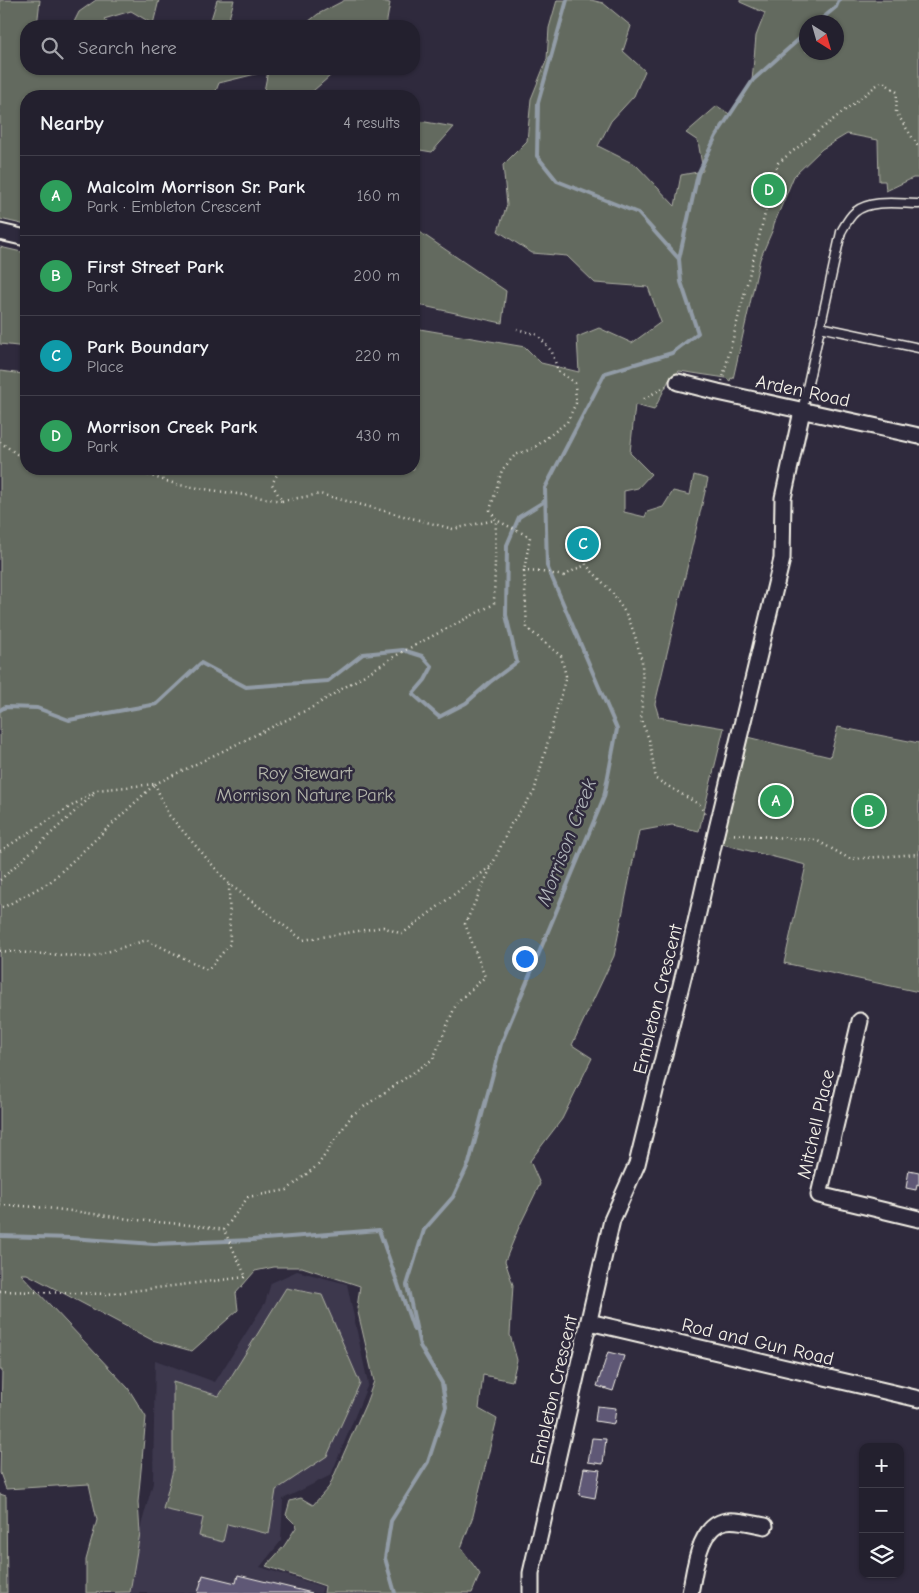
<!DOCTYPE html>
<meta charset="utf-8">
<style>
body{margin:0;font-family:"Comic Neue",sans-serif;background:#2b2836;color:#f1f3f6}
.controls{position:absolute;right:15px;bottom:15px;display:grid;overflow:hidden;border-radius:10px;box-shadow:0 1px 4px #0004}
.controls button{width:45px;height:45px;display:grid;place-items:center;padding:0;border:0;border-bottom:1px solid #403e4a;background:#23202e;color:#f1f3f6;font:25px sans-serif}
.compass{position:absolute;left:799px;top:15px;width:45px;height:45px;border-radius:50%;background:#23202e;box-shadow:0 1px 4px #0004;rotate:143deg}
.you{position:absolute;left:524px;top:958px;width:18px;height:18px;margin:-12px;border:4px solid #fff;border-radius:50%;background:#1a73e8;box-shadow:0 0 0 8px #1a73e833}
.badge{display:grid;place-items:center;width:32px;height:32px;border-radius:50%;background:#db2777;color:#fff;font-size:16px;font-weight:700}
.pin{position:absolute;translate:-50% -50%;border:2px solid #fff;box-shadow:0 1px 5px #0006}
.list{margin:0;padding:0;list-style:none}
h2{display:flex;justify-content:space-between;align-items:center;height:65px;margin:0;padding:0 20px;font-size:21px}
h2 small{font-size:16px;font-weight:400;color:#a3a3aa}
.list li{display:grid;grid-template-columns:32px 1fr auto;gap:15px;align-items:center;box-sizing:border-box;height:80px;padding:0 20px;border-top:1px solid #403e4a}
.list b{display:block;font-size:19px;white-space:nowrap}
.list p{margin:0;font-size:16px;white-space:nowrap;color:#a3a3aa}
.list em{font-size:16px;font-style:normal;color:#a3a3aa}
.icon{flex:none;width:28px;height:28px;fill:none;stroke:currentColor;stroke-width:2;stroke-linecap:round;stroke-linejoin:round}
.map{position:relative;flex:none;width:919px;height:1593px;overflow:hidden}
.search{position:absolute;background:#23202e;box-shadow:0 1px 4px #0004;left:20px;top:20px;width:400px;height:55px;display:flex;align-items:center;gap:12px;box-sizing:border-box;padding:0 18px;border-radius:20px;color:#a3a3aa;font-size:19px}
.panel{position:absolute;background:#23202e;box-shadow:0 1px 4px #0004;left:20px;top:90px;width:400px;height:385px;border-radius:20px}
.map>svg:first-child{display:block}
.built{fill:#3d384e}
.green{fill:#646b5e;stroke:#acaea3;fill-rule:evenodd}
.lines{fill:none;stroke-linecap:round;stroke-linejoin:round}
.stream{stroke:#929ca7;stroke-width:4}
.building{fill:#5e5976;stroke:#f4f1e8}
.service-casing{stroke:#f4f1e8;stroke-width:11}
.minor-casing{stroke:#f4f1e8;stroke-width:19}
.path{stroke:#f4f1e8;stroke-width:2.5;stroke-dasharray:1 4;stroke-linecap:butt}
.service{stroke:#2f2a3d;stroke-width:8}
.minor{stroke:#2f2a3d;stroke-width:15}
.labels{text-anchor:middle;stroke-width:5;stroke-linejoin:round;paint-order:stroke}
.street-label{font-size:19px;fill:#f4f1e8;stroke:#2f2a3d}
.park-label{font-size:19px;fill:#b3b5aa;stroke:#2f2a3d}
.water-label{font-size:20px;font-style:italic;fill:#b3b8bd;stroke:#2f2a3d}
</style>
<div class="map">
<svg width="919" height="1593" viewBox="0 0 919 1593">
<rect width="100%" height="100%" fill="#2f2a3d"/>
<filter id="ink" filterUnits="userSpaceOnUse"><feTurbulence type="fractalNoise" baseFrequency=".02" numOctaves="2"/><feDisplacementMap in="SourceGraphic" scale="10" xChannelSelector="R" yChannelSelector="G"/><feConvolveMatrix kernelMatrix="1 2 1 2 8 2 1 2 1" color-interpolation-filters="sRGB"/></filter>
<g filter="url(#ink)">
<polygon class="built" points="297,1271 347,1284 368,1384 331,1475 283,1499 281,1541 260,1567 323,1587 321,1593 122,1593 153,1483 155,1360 215,1382 265,1303 271,1283"/>
<g class="green">
<polygon points="0,0 40,0 37,26 26,26 26,69 338,69 313,91 311,96 263,96 268,71 219,83 214,96 26,96 26,225 0,219"/>
<polygon points="96,0 159,0 153,24 131,11 104,19 110,26 72,26 79,12"/>
<polygon points="217,0 234,0 227,26 209,26"/>
<polygon points="345,0 377,0 390,3 386,26 303,26 318,14"/>
<path d="M557 0H591L603 3 631 26 623 51 645 71 634 96 611 121 598 146 636 165 675 206 681 175 703 171 698 141 686 133 717 106 731 115 752 81 756 36 765 13 740 2V0H919V178H913L886 191 885 181H879L878 140 847 134 822 149 794 176 774 224 773 229 760 259 733 379 731 378 730 381 726 378 679 371 669 380 654 410 635 405 630 453 651 474 638 488 624 491V512L645 517 647 512 663 507 673 491 690 495 694 475 708 479 655 704 659 717 724 728 699 831 672 825 639 831 614 956 572 1045 592 1058 562 1119 530 1161 540 1184 519 1227 505 1261 513 1285 510 1335 517 1360 512 1381 483 1375 479 1409 497 1419 473 1516 461 1548 480 1574 472 1593H324L325 1586 266 1566 284 1546 297 1526 286 1515 290 1501 301 1498 313 1505 329 1487 366 1403 374 1381 357 1308 360 1286 302 1267H274L255 1271 236 1293 238 1310 192 1351 152 1340 27 1274H21L128 1388 146 1417 138 1502 140 1533 130 1592 86 1593V1560L97 1520 89 1484 6 1489 0 1473 2 1370H0V371L23 374 26 356V469H414V328L525 347 541 363 579 372 577 337 599 328 632 343 661 322 648 287 595 283 567 256 532 253 498 231 507 205 503 165 527 141 531 99 547 59 549 28ZM806 22H836V52H806Z"/>
<polygon points="414,120 454,127 432,152 414,149"/>
<polygon points="414,228 506,291 502,323 414,304"/>
<polygon points="0,247 26,253 26,347 0,344"/>
<polygon points="838,727 919,743 919,992 784,963 806,865 722,844 747,737 830,757"/>
<polygon points="286,1288 322,1295 360,1383 327,1456 276,1490 269,1534 227,1524 223,1542 199,1536 203,1518 163,1509 173,1470 173,1382 219,1396"/>
<polygon points="0,1494 6,1496 7,1593 0,1593"/>
</g>
<g class="lines">
<g class="stream">
<polyline points="567,0 538,103 537,156 557,181 638,213 679,259"/>
<polyline points="818,22 836,7 839,0"/>
<polyline points="0,710 5,707 37,708 69,720 157,704 201,663 246,687 328,681 363,654 403,650 422,656 432,667 425,680 413,694 439,717 466,703 490,682 517,662 506,615 507,545 519,517 545,501"/>
<polyline points="0,1236 71,1238 154,1244 252,1240 379,1230 414,1330"/>
<polyline points="395,1593 385,1558 391,1521 428,1462 446,1407 442,1383 420,1346 407,1285 424,1230 453,1197 469,1163 501,1044 604,797 617,729 547,566 545,488 605,373 672,353 698,333 681,282 679,259 698,174 716,136 753,80 806,33"/>
</g>
</g>
<g class="building">
<polygon points="909,1170 919,1172 919,1185 917,1184 916,1190 906,1188"/>
<polygon points="608,1352 624,1356 613,1391 597,1386"/>
<polygon points="597,1406 616,1408 614,1424 595,1421"/>
<polygon points="592,1438 606,1439 603,1464 588,1462"/>
<polygon points="584,1468 600,1470 595,1498 579,1495"/>
<polygon points="203,1575 236,1583 238,1575 312,1593 198,1593"/>
</g>
<g class="lines">
<g class="service-casing">
<g id="service">
<polyline points="820,327 919,348"/>
<path d="M802 411 841 232C845 225 849 217 855 212 871 199 900 204 919 204"/>
</g>
</g>
<g class="minor-casing">
<g id="minor">
<polyline points="0,232 26,238"/>
<polyline points="678,382 718,392 919,436"/>
<polyline points="860,1021 819,1195 919,1219"/>
<polyline points="589,1322 919,1399"/>
<polyline points="531,1593 531,1573 612,1220 637,1164 688,957 716,833 782,559 783,498 802,411"/>
<path d="M690 1593C695 1570 698 1526 726 1521 737 1519 754 1524 765 1526"/>
</g>
</g>
<g class="path">
<polyline points="722,381 778,163 882,81 897,92 896,112 919,148"/>
<polyline points="644,399 666,386"/>
<polyline points="0,442 17,454 26,453"/>
<polyline points="129,469 179,485 282,501 272,484 280,469"/>
<polyline points="282,501 320,494 453,529 495,520"/>
<polyline points="583,544 586,565 611,591 628,617 635,636 642,661 643,691 641,720 649,739 656,779 700,805 706,816"/>
<polyline points="524,570 524,571 542,572 564,576"/>
<polyline points="564,576 576,569 586,565"/>
<polyline points="729,834 816,840 850,859 919,854"/>
<polyline points="0,851 97,790 155,784 50,882 4,907 0,907"/>
<polyline points="490,867 402,934 383,927 303,940 229,884 168,814 155,784 311,708 402,652 494,604 496,520 497,521"/>
<polyline points="0,880 93,795"/>
<polyline points="0,951 90,957 147,940 208,970 230,944 229,884"/>
<path d="M0 1205C43 1206 86 1213 129 1219 161 1223 193 1224 224 1230"/>
<polyline points="224,1230 248,1197 287,1190 318,1165 352,1115 433,1059 457,1002 485,977 465,924 511,824 534,792 566,676 561,656 527,628 524,571 530,537 496,520 490,510 502,470 515,455 534,448 567,422 576,403 575,383 558,371 552,352 538,335 517,329"/>
<polyline points="0,1291 107,1294 246,1277 224,1230"/>
</g>
<use href="#service" class="service"/>
<use href="#minor" class="minor"/>
</g>
</g>
<g class="labels">
<g class="street-label">
<text transform="translate(803 390) rotate(12)" y="7">Arden Road</text>
<text transform="translate(657 999) rotate(-76)" y="7">Embleton Crescent</text>
<text transform="translate(815 1124) rotate(-77)" y="7">Mitchell Place</text>
<text transform="translate(758 1341) rotate(13)" y="7">Rod and Gun Road</text>
<text transform="translate(553 1390) rotate(-77)" y="7">Embleton Crescent</text>
</g>
<g class="park-label">
<text x="305" y="779">Roy Stewart<tspan x="305" dy="22">Morrison Nature Park</tspan></text>
</g>
<g class="water-label">
<text transform="translate(566 842) rotate(-69)" y="7">Morrison Creek</text>
</g>
</g>
</svg>
<div class="controls">
<button>+</button>
<button>−</button>
<button><svg class="icon" aria-label="layers" viewBox="0 0 24 24"><path d="M12 4l9 5-9 5-9-5zM3 14l9 5 9-5"/></svg></button>
</div>
<svg class="compass" viewBox="-18 -18 36 36"><path d="M0-13l5 13h-10z" fill="#e53935"/><path d="M0 13l5-13h-10z" fill="#a3a3aa"/></svg>
<div class="you"></div>
<div class="pin badge" style="left:776px;top:801px;background:#2e9e5b">A</div>
<div class="pin badge" style="left:869px;top:811px;background:#2e9e5b">B</div>
<div class="pin badge" style="left:583px;top:544px;background:#0f9aa8">C</div>
<div class="pin badge" style="left:769px;top:190px;background:#2e9e5b">D</div>
<div class="search"><svg class="icon" aria-label="search" viewBox="0 0 24 24"><circle cx="10" cy="10" r="6"/><path d="M15 15l6 6"/></svg>Search here</div>
<section class="panel">
<h2>Nearby<small>4 results</small></h2>
<ul class="list">
<li><span class="badge" style="background:#2e9e5b">A</span><div><b>Malcolm Morrison Sr. Park</b><p>Park · Embleton Crescent</p></div><em>160 m</em></li>
<li><span class="badge" style="background:#2e9e5b">B</span><div><b>First Street Park</b><p>Park</p></div><em>200 m</em></li>
<li><span class="badge" style="background:#0f9aa8">C</span><div><b>Park Boundary</b><p>Place</p></div><em>220 m</em></li>
<li><span class="badge" style="background:#2e9e5b">D</span><div><b>Morrison Creek Park</b><p>Park</p></div><em>430 m</em></li>
</ul>
</section>
</div>
